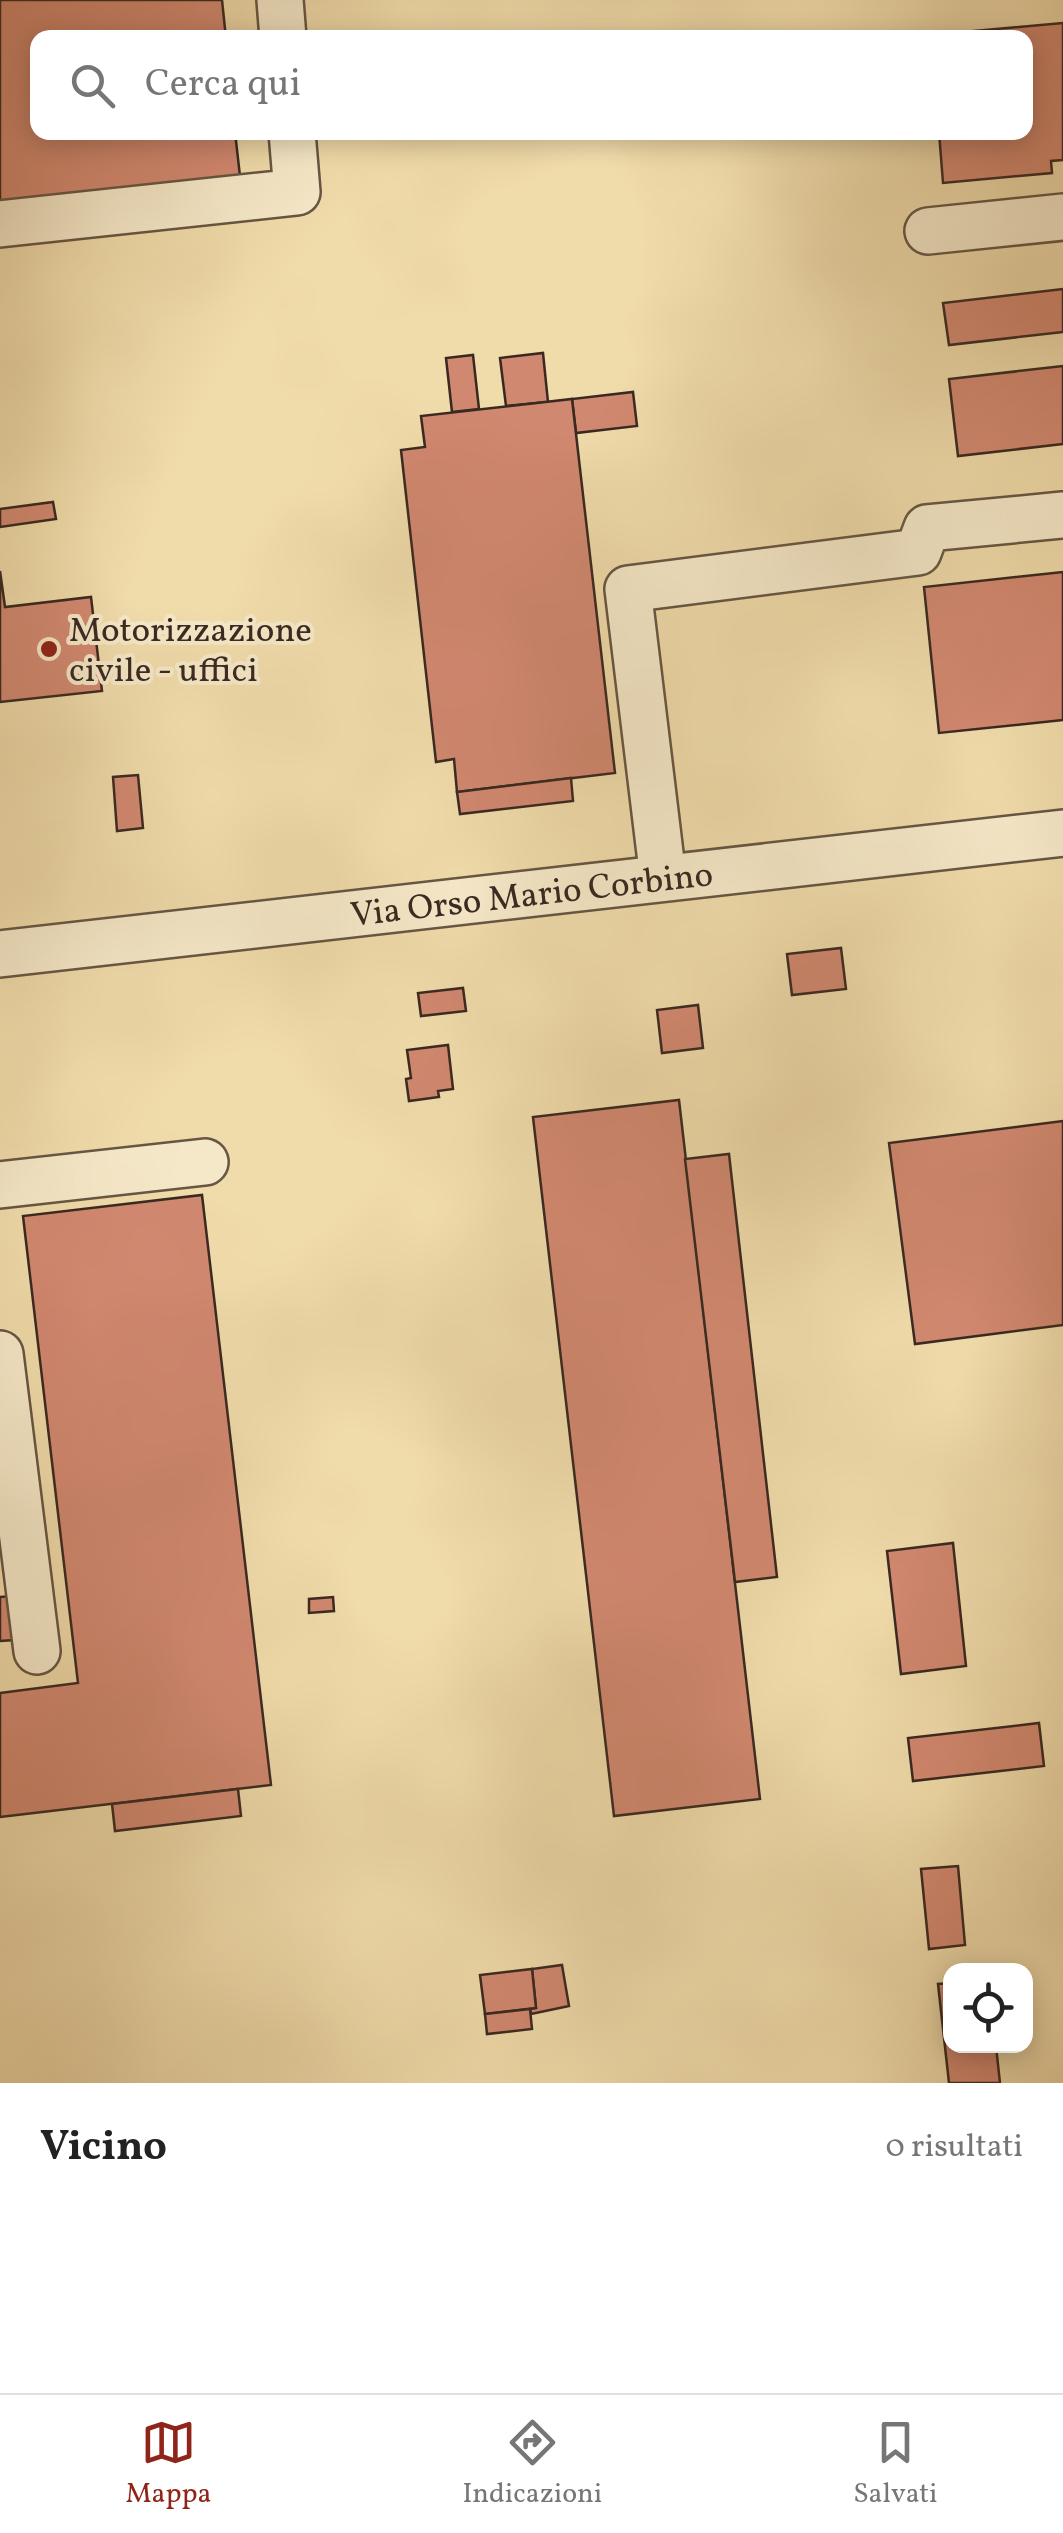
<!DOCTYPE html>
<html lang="it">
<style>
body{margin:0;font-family:Vollkorn,serif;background:#f2f2f2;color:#222}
.controls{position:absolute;right:30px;bottom:30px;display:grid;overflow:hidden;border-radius:20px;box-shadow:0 5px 25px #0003}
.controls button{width:90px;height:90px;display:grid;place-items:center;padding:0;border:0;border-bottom:2px solid #e0e0e0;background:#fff;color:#222;font:50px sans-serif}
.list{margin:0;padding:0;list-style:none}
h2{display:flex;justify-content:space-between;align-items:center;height:130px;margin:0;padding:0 40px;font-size:42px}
h2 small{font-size:32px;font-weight:400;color:#767676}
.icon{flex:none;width:55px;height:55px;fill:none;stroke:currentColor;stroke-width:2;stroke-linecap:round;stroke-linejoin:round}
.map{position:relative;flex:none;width:1063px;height:2083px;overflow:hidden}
.search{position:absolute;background:#fff;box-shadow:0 5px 25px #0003;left:30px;right:30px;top:30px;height:110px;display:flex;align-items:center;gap:25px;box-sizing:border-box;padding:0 35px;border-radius:20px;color:#767676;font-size:38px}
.sheet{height:310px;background:#fff}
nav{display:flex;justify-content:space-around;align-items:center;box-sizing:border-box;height:140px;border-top:2px solid #e0e0e0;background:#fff;font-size:28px;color:#767676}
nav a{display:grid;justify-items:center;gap:5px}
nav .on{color:#8f2418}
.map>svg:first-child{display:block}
.building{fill:#d18870;stroke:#392921;stroke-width:2.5}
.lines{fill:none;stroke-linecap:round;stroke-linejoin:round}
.minor-casing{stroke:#675643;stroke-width:50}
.minor{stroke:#f5e8c8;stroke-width:45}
.poi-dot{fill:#8f2418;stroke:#f5e8c8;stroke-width:4}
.labels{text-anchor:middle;stroke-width:8;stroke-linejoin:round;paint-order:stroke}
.poi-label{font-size:35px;fill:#392921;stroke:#f5e8c8;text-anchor:start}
.street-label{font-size:35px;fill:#392921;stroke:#f5e8c8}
</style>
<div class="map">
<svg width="1063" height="2083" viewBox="0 0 1063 2083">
<rect width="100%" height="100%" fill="#f0dbaa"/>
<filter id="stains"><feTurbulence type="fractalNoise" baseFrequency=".002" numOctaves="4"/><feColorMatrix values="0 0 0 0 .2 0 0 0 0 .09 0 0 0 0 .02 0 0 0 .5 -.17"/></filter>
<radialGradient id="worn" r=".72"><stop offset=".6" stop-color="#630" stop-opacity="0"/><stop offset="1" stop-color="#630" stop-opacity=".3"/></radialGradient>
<g class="building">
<polygon points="0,0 222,0 226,38 38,38 38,132 235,132 241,185 0,209"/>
<polygon points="1063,23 1063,160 1051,161 1052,173 943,183 939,132 1026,132 1026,38 931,38 931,35"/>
<polygon points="1063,289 1063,332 949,345 943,303"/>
<polygon points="543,353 548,402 506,406 500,358"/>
<polygon points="473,355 479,409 452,412 446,358"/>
<polygon points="1063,366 1063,444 958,456 949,379"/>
<polygon points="633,392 637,426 576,433 572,399"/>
<polygon points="572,399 615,773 457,792 454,759 436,762 401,450 425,447 421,416"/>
<polygon points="53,502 56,519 0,527 0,509"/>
<polygon points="0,571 5,607 91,597 102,691 0,702"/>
<polygon points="1063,572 1063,720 939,733 924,587"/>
<polygon points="138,775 143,828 117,831 113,777"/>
<polygon points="571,778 573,801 460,814 457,792"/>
<polygon points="841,948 846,989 792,995 787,954"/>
<polygon points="463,988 466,1011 421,1016 418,993"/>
<polygon points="698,1005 703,1048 662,1053 657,1010"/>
<polygon points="448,1045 453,1089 438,1091 439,1097 409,1101 406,1079 411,1078 407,1050"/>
<polygon points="679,1100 760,1799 614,1816 533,1117"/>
<polygon points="1063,1121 1063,1325 915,1344 889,1143"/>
<polygon points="729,1154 777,1577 735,1582 685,1159"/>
<polygon points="202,1195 271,1785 0,1817 0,1693 78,1683 23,1216"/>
<polygon points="953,1543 966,1666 901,1674 887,1551"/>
<polygon points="12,1596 14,1640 0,1641 0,1597"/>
<polygon points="333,1597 334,1611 309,1613 309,1599"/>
<polygon points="1039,1723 1044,1766 913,1781 908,1738"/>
<polygon points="238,1789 241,1816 115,1831 112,1804"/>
<polygon points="958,1866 965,1945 929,1949 921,1869"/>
<polygon points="562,1965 569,2006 531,2014 530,2009 536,2008 532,1969"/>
<polygon points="532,1969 536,2008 485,2014 480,1975"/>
<polygon points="950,1983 950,2046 996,2046 1000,2083 949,2083 938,1984"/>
<polygon points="530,2009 532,2029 487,2034 485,2014"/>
</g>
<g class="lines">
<g class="minor-casing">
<g id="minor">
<polyline points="280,0 283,38"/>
<polyline points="0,224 297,192 292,132"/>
<polyline points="928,231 1063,217"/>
<polyline points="663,878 628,589 918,552 927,528 1063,515"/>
<path id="s1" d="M0 954 1063 833"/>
<polyline points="0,1185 205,1162"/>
<polyline points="0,1354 37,1651"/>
</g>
</g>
<use href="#minor" class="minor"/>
</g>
<circle class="poi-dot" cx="49" cy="649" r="10"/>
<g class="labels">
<g class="poi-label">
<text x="69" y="641">Motorizzazione<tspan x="69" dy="40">civile - uffici</tspan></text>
</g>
<g class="street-label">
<text dy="12" stroke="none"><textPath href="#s1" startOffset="535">Via Orso Mario Corbino</textPath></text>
</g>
</g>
<rect width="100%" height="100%" filter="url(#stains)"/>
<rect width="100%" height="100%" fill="url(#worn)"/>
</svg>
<div class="controls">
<button><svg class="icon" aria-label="locate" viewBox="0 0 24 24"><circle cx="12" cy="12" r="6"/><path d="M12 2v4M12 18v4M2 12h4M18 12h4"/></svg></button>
</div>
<div class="search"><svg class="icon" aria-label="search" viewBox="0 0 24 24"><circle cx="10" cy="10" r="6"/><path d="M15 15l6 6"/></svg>Cerca qui</div>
</div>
<section class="sheet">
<h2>Vicino<small>0 risultati</small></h2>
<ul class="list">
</ul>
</section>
<nav>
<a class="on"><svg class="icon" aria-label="map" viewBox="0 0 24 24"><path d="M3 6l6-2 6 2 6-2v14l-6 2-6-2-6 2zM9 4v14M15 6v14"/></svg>Mappa</a>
<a><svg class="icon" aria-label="directions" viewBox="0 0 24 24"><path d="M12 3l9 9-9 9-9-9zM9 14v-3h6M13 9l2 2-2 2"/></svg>Indicazioni</a>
<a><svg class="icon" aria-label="saved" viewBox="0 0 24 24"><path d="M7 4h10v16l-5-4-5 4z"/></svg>Salvati</a>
</nav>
